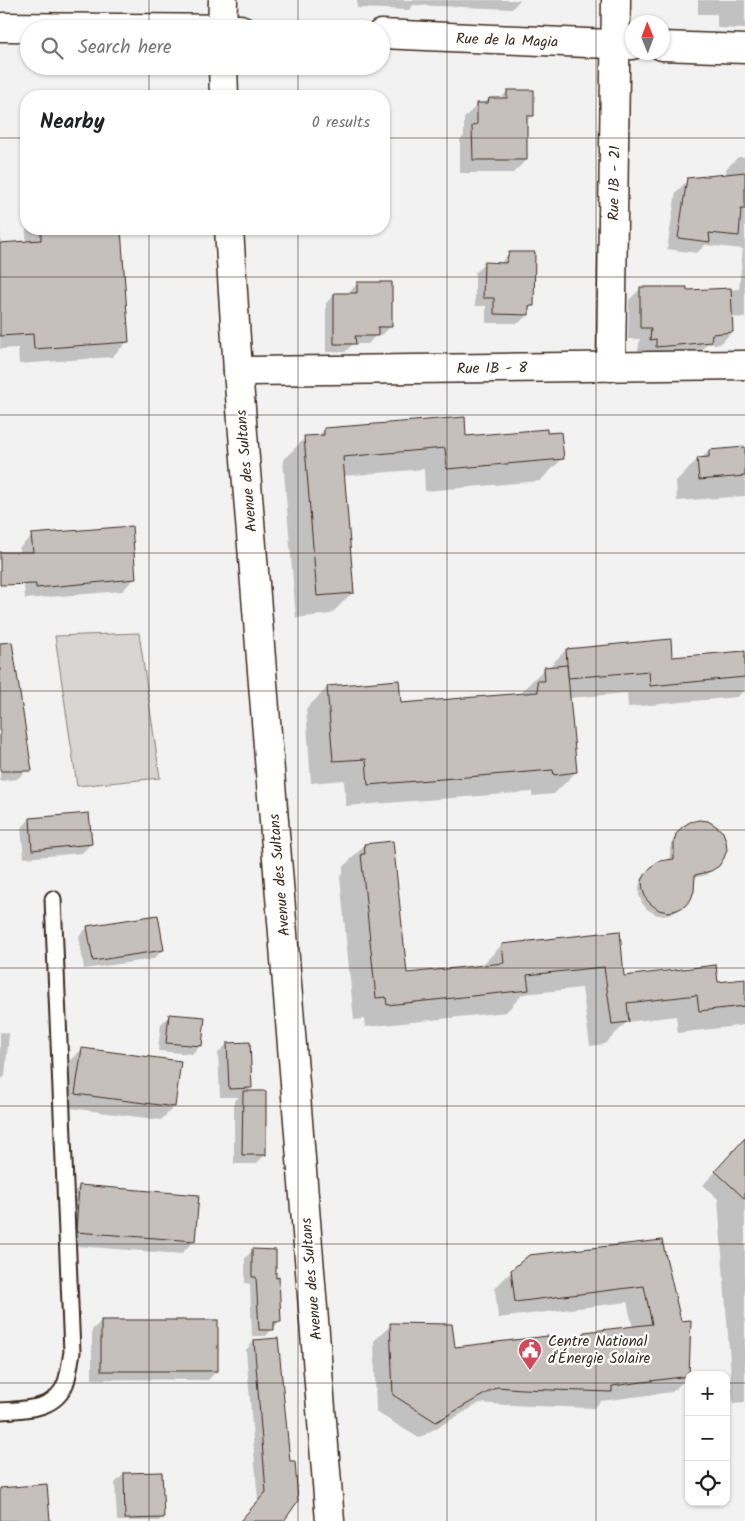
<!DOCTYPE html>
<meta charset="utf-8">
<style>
body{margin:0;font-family:Kalam,sans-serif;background:#f6f6f6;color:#202124}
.controls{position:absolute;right:15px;bottom:15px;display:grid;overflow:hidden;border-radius:10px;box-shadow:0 1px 4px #0004}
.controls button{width:45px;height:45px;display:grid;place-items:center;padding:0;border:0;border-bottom:1px solid #e0e0e0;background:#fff;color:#202124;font:25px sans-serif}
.compass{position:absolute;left:625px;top:15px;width:45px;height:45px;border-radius:50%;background:#fff;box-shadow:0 1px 4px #0004;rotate:359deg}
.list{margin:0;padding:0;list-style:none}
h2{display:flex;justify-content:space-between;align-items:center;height:65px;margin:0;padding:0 20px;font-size:21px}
h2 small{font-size:16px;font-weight:400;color:#757577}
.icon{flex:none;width:28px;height:28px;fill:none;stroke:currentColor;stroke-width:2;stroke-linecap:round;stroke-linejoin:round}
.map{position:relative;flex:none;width:745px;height:1521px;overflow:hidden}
.search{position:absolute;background:#fff;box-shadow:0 1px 4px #0004;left:20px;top:20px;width:370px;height:55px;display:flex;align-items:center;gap:12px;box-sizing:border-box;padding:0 18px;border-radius:28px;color:#757577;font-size:19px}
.panel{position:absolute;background:#fff;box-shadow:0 1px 4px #0004;left:20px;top:90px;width:370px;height:145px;border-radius:20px}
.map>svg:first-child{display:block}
.garden{fill:#d8d5d2;stroke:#8a8078}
.shadow{fill:#0003}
.building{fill:#c6c0bd;stroke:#3b2a1e}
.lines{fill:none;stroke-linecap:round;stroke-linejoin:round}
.service-casing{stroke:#3b2a1e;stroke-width:19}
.minor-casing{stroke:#3b2a1e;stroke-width:31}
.tertiary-casing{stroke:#3b2a1e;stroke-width:31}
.service{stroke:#fff;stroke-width:15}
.minor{stroke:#fff;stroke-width:28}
.tertiary{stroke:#fff;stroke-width:28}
.grid{fill:none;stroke:#3b2a1e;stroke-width:1;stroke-opacity:0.55}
.labels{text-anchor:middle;stroke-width:4.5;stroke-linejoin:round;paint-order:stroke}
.street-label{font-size:15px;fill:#3b2a1e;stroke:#fff}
.poi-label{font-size:15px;fill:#3b2a1e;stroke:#fff;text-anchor:start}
</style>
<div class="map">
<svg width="745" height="1521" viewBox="0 0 745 1521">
<rect width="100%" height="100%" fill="#f3f2f2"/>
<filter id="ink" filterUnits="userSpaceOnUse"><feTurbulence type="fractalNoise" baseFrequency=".02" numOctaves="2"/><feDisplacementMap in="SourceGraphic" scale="10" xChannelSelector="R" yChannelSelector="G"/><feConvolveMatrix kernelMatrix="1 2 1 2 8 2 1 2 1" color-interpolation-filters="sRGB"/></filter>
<g filter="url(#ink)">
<polygon class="garden" points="139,633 160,778 77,786 55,636"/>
<g class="shadow">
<polygon points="357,0 520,0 512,9 413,5 409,10 357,8"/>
<polygon points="698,0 745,0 745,29 717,28 717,14 698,14"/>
<polygon points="508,91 532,115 526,122 526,160 513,173 460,173 460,140 464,136 464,118 478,104 483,104 489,99 500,99"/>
<polygon points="738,157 745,157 745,318 731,317 732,332 720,344 707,344 698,354 645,358 645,350 638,351 640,339 628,339 629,300 640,289 685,292 739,289 743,249 705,245 697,253 667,249 676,192 688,180 727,175 726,169"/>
<polygon points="0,225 1,244 26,242 26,227 26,229 120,229 127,342 112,357 19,364 18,348 0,349"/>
<polygon points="509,253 533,305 528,310 528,314 519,323 486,323 486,306 475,306 475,273 484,264 500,264"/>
<polygon points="358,283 391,326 382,335 376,335 368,344 353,344 345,352 326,352 326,303 335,294 349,294 349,292"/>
<polygon points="324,430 465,437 546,435 562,459 540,481 425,491 424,469 343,476 353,592 331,614 296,618 283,460 305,438 317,437"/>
<polygon points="745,448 745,496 677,501 676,481 698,459 701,459 709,451"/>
<polygon points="32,536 135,578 122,591 25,599 24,584 0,583 0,554 20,553 19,548"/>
<polygon points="0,649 30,767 17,779 0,781"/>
<polygon points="566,650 671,659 745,652 745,690 737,697 628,707 627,693 569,698 576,772 554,794 532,796 532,792 346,806 344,780 311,783 306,709 328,687 400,704 523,695 522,691 544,669 548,668"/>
<polygon points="30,819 91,844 82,853 24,858 21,828"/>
<polygon points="678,833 718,865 706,875 693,878 690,898 679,910 672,914 663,916 655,914 647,909 642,903 639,895 639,886 642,878 653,867 670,860 670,848 673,840"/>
<polygon points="365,845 406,974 480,967 502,945 619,933 623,978 717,984 745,980 745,1025 678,1033 676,1016 627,1022 605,1044 590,1046 582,988 523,994 506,1012 365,1027 364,1019 354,1020 340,877 343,873 343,867"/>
<polygon points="88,927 162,950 154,959 84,969 79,936"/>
<polygon points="170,1015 201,1045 192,1054 158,1051 161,1024"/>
<polygon points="0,1032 9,1033 5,1076 0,1081"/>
<polygon points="227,1044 250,1088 246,1092 265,1155 256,1164 234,1164 234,1101 239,1097 220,1097 218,1053"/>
<polygon points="82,1049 180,1062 174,1107 161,1120 63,1107 69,1062"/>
<polygon points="745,1140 745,1402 733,1403 718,1199 703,1185"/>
<polygon points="79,1187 194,1241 181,1254 64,1245 66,1200"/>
<polygon points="661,1241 689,1376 672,1392 601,1401 594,1408 505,1405 480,1403 419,1438 376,1412 374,1341 391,1325 454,1349 548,1340 576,1342 584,1333 633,1328 627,1302 498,1318 495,1288 512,1271"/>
<polygon points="252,1251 274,1279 280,1321 266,1336 252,1336 250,1284 245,1283 245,1258"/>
<polygon points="101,1321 217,1371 208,1380 92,1379 92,1330"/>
<polygon points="254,1341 283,1521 241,1521 258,1502 246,1350"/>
<polygon points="124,1474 162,1517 159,1521 117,1521 115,1483"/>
</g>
<g class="building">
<polygon points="507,90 534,90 534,116 527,116 527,160 473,160 472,126 477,124 477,103 488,103 489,98 507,98"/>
<polygon points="745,172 745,209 741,209 739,236 709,233 710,242 678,238 687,178"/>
<polygon points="41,229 121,229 129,342 34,349 33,334 0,336 0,243 41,240"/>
<polygon points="509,252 535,252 534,306 529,306 529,315 494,314 494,298 483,298 484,262 506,263"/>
<polygon points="357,282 392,282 392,327 378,327 378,336 355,336 356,344 334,344 334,293 357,293"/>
<polygon points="640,287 687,287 687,290 731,288 733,332 712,334 711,342 656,347 656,339 650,340 651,328 640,328"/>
<polygon points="465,417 466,436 547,429 547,433 561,432 564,459 447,469 445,448 343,457 354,593 317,596 304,436 324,435 324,428"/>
<polygon points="745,447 745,476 699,480 697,458 709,457 709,450"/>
<polygon points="132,526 136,579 36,588 36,584 0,585 0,552 33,552 31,534"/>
<polygon points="671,639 672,657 745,651 745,677 650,686 649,671 568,678 566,649"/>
<polygon points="12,642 32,771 0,771 0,643"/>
<polygon points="567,665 577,772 554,775 553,770 368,785 366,759 333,761 327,686 399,680 401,703 538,692 537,681 545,681 544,667"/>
<polygon points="89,813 92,844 32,850 30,818"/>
<polygon points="699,820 708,821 716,826 723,832 726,841 727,850 724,858 719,866 711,871 695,875 694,891 691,899 685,906 677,910 668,912 659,910 652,905 646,899 643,890 642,881 646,873 652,866 659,861 674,859 674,843 676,834 682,827 690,822"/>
<polygon points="393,841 407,973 504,963 502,944 620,931 624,976 716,965 718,982 745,979 745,1006 699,1011 697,995 627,1003 629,1022 612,1024 604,967 527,975 529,990 387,1005 386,997 376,998 361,854 365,854 364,844"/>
<polygon points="158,915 164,950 93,961 87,926"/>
<polygon points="169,1014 205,1017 202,1046 166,1043"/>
<polygon points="250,1042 252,1088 229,1089 227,1043"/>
<polygon points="82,1048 181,1061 175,1107 75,1094"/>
<polygon points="243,1091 266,1091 266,1155 242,1155"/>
<polygon points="745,1138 745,1199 715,1171"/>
<polygon points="79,1185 199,1195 195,1241 76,1232"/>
<polygon points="662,1240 681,1321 691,1320 689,1376 612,1386 612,1392 522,1389 497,1387 436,1422 393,1395 390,1323 452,1324 455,1347 548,1336 549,1339 583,1341 584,1332 652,1324 644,1286 515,1302 511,1270 529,1255"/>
<polygon points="252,1249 276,1250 276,1278 279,1277 281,1322 274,1322 274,1330 259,1330 256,1277 252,1277"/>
<rect x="101" y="1320" width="117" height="51"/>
<polygon points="278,1338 290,1461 295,1461 298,1501 284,1521 240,1521 266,1492 254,1340"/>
<polygon points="162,1472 164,1518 125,1519 124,1473"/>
<polygon points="47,1484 50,1521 0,1521 0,1488"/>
</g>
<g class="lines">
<g class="service-casing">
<path id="service" d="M0 1411C25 1409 56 1411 66 1382 69 1373 70 1362 72 1352L53 899"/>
</g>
<g class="minor-casing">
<g id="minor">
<polyline points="0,27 240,29"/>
<polyline points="381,34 632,45"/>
<polyline points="662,46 745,49"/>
<polyline points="611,367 616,0"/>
<polyline points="238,371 745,365"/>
</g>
</g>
<g class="tertiary-casing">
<g id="tertiary">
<polyline points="222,29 223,0"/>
<polyline points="223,66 224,96"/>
<polyline points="229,229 238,371 330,1521"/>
</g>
</g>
<use href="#service" class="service"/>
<use href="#minor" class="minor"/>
<use href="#tertiary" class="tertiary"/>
</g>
</g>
<path class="grid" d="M149 0V29M298 0V29M447 0V1521M596 0V1521M149 66V96M298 66V96M0 138H26M384 138H745M149 229V1521M298 229V1521M0 277H745M0 415H745M0 553H745M0 691H745M0 830H745M0 968H745M0 1106H745M0 1244H745M0 1383H689M726 1383H745"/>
<defs>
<g id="civic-pin" transform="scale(1.25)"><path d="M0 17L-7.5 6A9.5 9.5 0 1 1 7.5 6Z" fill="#d1495b" stroke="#fff"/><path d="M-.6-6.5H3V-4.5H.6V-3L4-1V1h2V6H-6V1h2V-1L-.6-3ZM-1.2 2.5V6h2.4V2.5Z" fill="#fff"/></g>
</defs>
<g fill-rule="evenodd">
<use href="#civic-pin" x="530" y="1350"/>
</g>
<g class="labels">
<g class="street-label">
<text transform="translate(507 40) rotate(2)" y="5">Rue de la Magia</text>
<text transform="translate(614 183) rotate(-89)" y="5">Rue IB - 21</text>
<text transform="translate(492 368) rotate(-1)" y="5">Rue IB - 8</text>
<text transform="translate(246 471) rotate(-95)" y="5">Avenue des Sultans</text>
<text transform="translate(279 875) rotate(-95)" y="5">Avenue des Sultans</text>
<text transform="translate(311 1279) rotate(-95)" y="5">Avenue des Sultans</text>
</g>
<g class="poi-label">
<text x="548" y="1346">Centre National<tspan x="548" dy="17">d'Énergie Solaire</tspan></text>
</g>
</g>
</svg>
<div class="controls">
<button>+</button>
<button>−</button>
<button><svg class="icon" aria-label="locate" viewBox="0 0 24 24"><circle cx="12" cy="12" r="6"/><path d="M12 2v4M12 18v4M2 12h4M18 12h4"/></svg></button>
</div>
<svg class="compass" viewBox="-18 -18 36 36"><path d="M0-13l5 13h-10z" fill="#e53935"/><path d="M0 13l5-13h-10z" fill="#757577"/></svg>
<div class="search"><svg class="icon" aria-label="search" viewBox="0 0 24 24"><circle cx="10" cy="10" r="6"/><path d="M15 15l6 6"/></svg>Search here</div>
<section class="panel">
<h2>Nearby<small>0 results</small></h2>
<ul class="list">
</ul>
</section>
</div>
